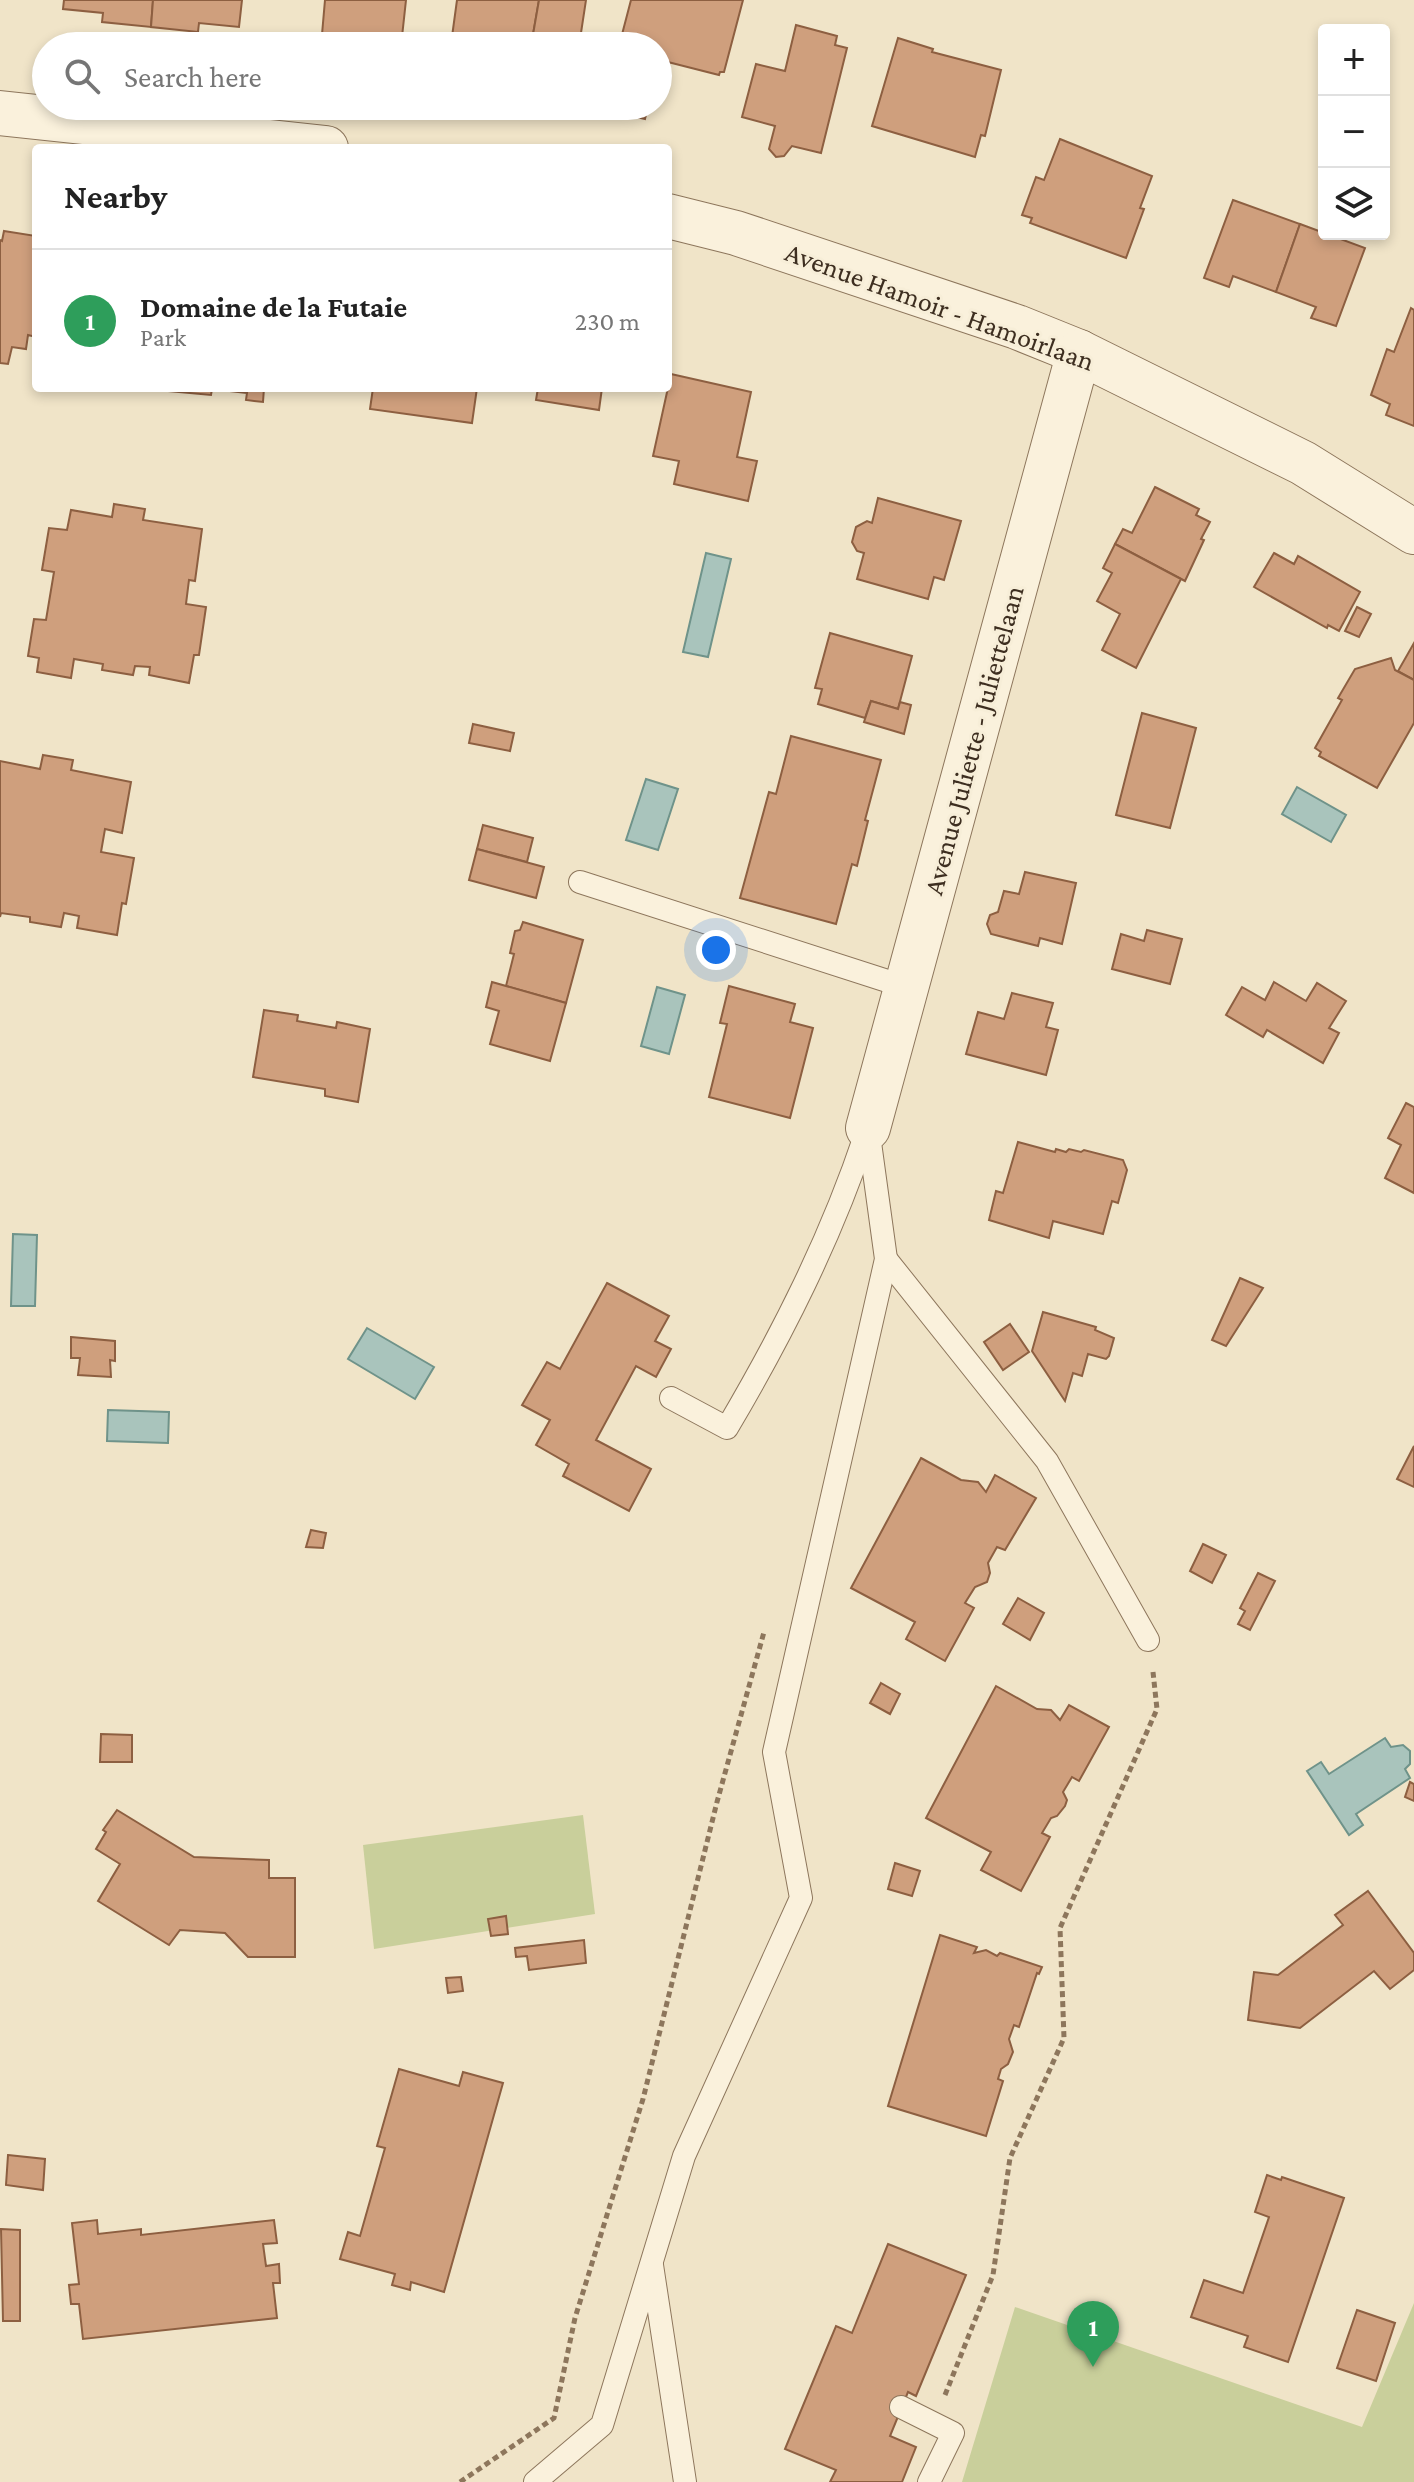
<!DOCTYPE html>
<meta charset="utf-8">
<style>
body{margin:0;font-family:"Crimson Pro",serif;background:#f6f6f6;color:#222}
.controls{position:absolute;right:24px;top:24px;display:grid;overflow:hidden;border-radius:8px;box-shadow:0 4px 12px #0003}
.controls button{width:72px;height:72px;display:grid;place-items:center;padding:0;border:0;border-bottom:2px solid #e0e0e0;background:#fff;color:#222;font:40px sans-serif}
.you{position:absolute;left:716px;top:950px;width:28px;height:28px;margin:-20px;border:6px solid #fff;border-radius:50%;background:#1a73e8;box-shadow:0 0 0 12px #1a73e833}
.badge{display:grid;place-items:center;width:52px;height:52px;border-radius:50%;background:#9e2a2b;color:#fff;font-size:26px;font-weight:700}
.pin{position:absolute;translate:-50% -66px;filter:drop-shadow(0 2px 4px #0008)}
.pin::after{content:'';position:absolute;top:42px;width:28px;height:24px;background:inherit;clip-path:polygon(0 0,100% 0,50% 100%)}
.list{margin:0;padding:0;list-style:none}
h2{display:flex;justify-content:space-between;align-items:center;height:104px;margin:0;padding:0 32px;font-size:34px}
h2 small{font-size:26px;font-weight:400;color:#767676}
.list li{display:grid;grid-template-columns:52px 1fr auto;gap:24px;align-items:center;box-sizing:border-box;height:144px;padding:0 32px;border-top:2px solid #e0e0e0}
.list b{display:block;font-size:30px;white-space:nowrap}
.list p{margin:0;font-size:26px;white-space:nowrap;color:#767676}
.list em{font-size:26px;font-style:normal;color:#767676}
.icon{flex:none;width:44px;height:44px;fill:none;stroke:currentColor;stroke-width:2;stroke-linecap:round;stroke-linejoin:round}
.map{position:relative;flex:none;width:1414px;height:2482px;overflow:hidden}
.search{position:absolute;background:#fff;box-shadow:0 4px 12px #0003;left:32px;top:32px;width:640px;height:88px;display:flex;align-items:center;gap:20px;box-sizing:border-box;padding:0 28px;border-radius:44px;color:#767676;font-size:30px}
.panel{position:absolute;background:#fff;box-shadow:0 4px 12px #0003;left:32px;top:144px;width:640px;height:248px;border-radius:8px}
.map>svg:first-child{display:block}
.green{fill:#c9cf9b}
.water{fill:#a9c4bc;stroke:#6f938a;stroke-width:2}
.building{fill:#cf9f7d;stroke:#8d5f41;stroke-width:2}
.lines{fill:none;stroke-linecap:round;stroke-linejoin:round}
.lane-casing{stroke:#8d765c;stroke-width:24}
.street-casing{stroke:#8d765c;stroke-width:46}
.path{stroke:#8d765c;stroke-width:5;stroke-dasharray:6 4;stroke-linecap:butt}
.lane{stroke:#faf1dc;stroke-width:22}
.street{stroke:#faf1dc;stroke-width:44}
.labels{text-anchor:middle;stroke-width:6;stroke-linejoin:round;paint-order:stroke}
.street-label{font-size:28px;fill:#3d2e20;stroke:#f7eed8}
</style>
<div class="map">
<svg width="1414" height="2482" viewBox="0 0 1414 2482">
<rect width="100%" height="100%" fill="#f0e4c8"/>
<g class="green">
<polygon points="583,1815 595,1914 374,1949 363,1845"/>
<polygon points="1414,2303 1414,2482 962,2482 1015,2307 1362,2427"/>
</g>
<g class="water">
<polygon points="706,553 731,559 708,657 683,652"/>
<polygon points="646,779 678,789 658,850 626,840"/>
<polygon points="1297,787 1346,815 1331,842 1282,814"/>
<polygon points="657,987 685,995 669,1054 641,1046"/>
<polygon points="13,1234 37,1235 35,1306 11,1306"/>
<polygon points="367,1328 434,1367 415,1399 348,1359"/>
<polygon points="108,1410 169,1412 168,1443 107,1441"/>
<polygon points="1385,1738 1391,1747 1403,1745 1410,1751 1410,1764 1405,1769 1410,1778 1356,1814 1363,1825 1349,1835 1307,1771 1321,1762 1329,1774"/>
</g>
<g class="building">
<polygon points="64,0 153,0 151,27 102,22 103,13 63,9"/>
<polygon points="153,0 242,0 239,27 199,23 198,32 151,27"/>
<polygon points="325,0 406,0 401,46 321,46"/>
<polygon points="457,0 539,0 531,46 451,44"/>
<polygon points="539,0 586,0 579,46 531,46"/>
<polygon points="631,0 743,0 724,72 720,72 719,75 660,60 658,69 658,46 619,46"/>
<polygon points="796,25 837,36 835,45 847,48 821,153 792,146 784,156 776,157 769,149 775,126 742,117 756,64 785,71"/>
<polygon points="898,38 933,49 932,52 1001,70 985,136 981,135 975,157 872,126"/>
<polygon points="604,106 648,106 645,119 603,109"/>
<polygon points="1060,139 1152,176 1140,208 1144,209 1126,258 1030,223 1032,218 1022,215 1036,177 1044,180"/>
<polygon points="1233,200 1300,224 1276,292 1233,276 1229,287 1204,278"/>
<polygon points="1300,224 1365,248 1336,326 1311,318 1316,307 1276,292"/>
<polygon points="4,231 36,236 36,337 28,335 26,349 12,347 8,364 0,363 0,240 2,241"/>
<polygon points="1411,308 1414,310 1414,426 1386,415 1390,404 1371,395 1387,349 1394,352"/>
<polygon points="671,374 751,392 737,457 757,461 748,501 674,484 679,461 653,456"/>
<polygon points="158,388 270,388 264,388 263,402 246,400 247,393 212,389 211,395 158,390"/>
<polygon points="373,388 477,388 472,423 370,409"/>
<polygon points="538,388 602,388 599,410 536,400"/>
<polygon points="1155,487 1199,509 1196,515 1210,522 1201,539 1204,540 1185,581 1115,544 1123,529 1132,533"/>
<polygon points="878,498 961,521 944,580 934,577 928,599 857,579 864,553 857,551 852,542 856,527 867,521 872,523"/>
<polygon points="114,504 145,509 143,520 202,529 195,581 189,580 186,604 206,607 199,655 194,655 189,683 149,675 150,667 135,666 133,675 102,670 103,664 74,659 71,678 37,672 39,658 28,656 34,619 46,620 54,572 42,570 49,528 67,530 71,510 112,517"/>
<polygon points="1115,544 1181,579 1136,668 1102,650 1120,614 1097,601 1112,573 1103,568"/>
<polygon points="1274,553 1294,564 1298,556 1360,592 1339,631 1328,625 1327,628 1254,587"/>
<polygon points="1357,607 1371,614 1359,637 1345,631"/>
<polygon points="830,633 912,656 898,709 871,701 865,718 818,704 822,689 815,688"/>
<polygon points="1414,643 1414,680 1398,671"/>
<polygon points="1391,658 1395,670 1414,680 1414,723 1377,788 1319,756 1321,752 1315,748 1342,700 1338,698 1355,669"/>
<polygon points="871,701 898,709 900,702 911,705 904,734 864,722"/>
<polygon points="1142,713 1196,728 1170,828 1116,815"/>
<polygon points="473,724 514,733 510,751 469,743"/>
<polygon points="791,736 881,760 865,820 868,821 857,866 852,864 836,924 740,898 769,792 776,794"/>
<polygon points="43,755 73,760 71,770 131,782 122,833 105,829 101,852 134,858 126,904 122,903 117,935 77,928 79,916 64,913 61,927 30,922 30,917 1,913 0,917 0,761 40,769"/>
<polygon points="483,825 533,838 527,862 477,849"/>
<polygon points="477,849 544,867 536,898 469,880"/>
<polygon points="1025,872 1076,883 1062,944 1040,938 1038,946 991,934 987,924 990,915 998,912 1004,891 1019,894"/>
<polygon points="523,922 583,940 566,1003 506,986 514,954 510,953 515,931 520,930"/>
<polygon points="1147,930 1182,939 1170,984 1112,969 1121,934 1144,941"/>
<polygon points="492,982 566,1003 550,1061 490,1044 499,1011 486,1007"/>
<polygon points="1274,982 1306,1001 1317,983 1346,1001 1329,1028 1339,1033 1323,1063 1267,1030 1263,1037 1226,1015 1242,987 1265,1000"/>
<polygon points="729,986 795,1004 790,1022 813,1028 790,1118 709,1097 727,1024 720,1023"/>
<polygon points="1012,993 1053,1003 1046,1027 1058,1030 1046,1075 966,1054 978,1012 1004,1019"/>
<polygon points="264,1010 298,1015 297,1021 336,1028 337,1022 370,1029 358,1102 325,1096 325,1089 253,1077"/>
<polygon points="1406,1103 1414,1107 1414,1193 1385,1178 1401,1145 1388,1138"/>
<polygon points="1018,1142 1055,1152 1056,1149 1066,1152 1069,1149 1081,1152 1084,1150 1123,1160 1127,1170 1118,1203 1112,1201 1103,1234 1053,1221 1049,1238 989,1220 996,1191 1003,1193"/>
<polygon points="1240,1278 1263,1288 1226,1346 1212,1340"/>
<polygon points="607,1283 669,1316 655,1341 671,1349 656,1377 636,1366 596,1440 651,1469 629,1511 563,1476 569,1464 536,1445 550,1420 522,1405 547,1362 560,1369"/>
<polygon points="1043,1312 1096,1327 1095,1330 1114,1338 1109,1356 1106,1359 1088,1354 1082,1376 1073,1373 1065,1401 1032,1351"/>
<polygon points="1010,1324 1029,1352 1003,1370 984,1342"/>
<polygon points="71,1337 115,1341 115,1361 110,1360 111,1377 78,1375 80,1358 71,1358"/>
<polygon points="1414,1446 1414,1487 1397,1479"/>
<polygon points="921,1458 961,1480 978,1482 986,1492 995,1475 1036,1498 1005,1550 997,1547 988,1563 990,1573 987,1582 975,1587 965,1603 974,1608 945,1661 906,1639 915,1622 851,1588"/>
<polygon points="311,1530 326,1533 323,1548 306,1547"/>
<polygon points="1203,1544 1226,1555 1212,1583 1190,1571"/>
<polygon points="1258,1573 1275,1581 1250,1630 1238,1624 1245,1611 1240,1608"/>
<polygon points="1018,1598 1044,1613 1030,1640 1003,1624"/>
<polygon points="881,1683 900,1694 890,1714 870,1703"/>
<polygon points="996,1686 1037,1709 1051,1710 1060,1720 1069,1705 1109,1727 1079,1781 1072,1777 1063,1792 1067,1800 1065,1806 1057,1816 1051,1818 1042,1833 1050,1837 1021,1891 981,1870 991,1852 926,1818"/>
<polygon points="101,1734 132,1735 132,1762 100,1762"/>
<polygon points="1410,1782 1414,1784 1414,1801 1405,1797"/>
<polygon points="117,1810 194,1857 269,1860 269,1878 295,1878 295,1957 248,1957 225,1933 180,1930 169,1945 98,1901 120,1864 96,1849 106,1832 103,1830"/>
<polygon points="895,1863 920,1871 912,1896 888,1889"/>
<polygon points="1368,1891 1414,1953 1414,1970 1390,1989 1374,1971 1300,2028 1248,2020 1254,1972 1278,1975 1343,1925 1335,1915"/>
<polygon points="506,1916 508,1934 491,1936 488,1919"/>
<polygon points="940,1935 977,1947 974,1953 986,1950 997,1956 1000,1953 1042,1967 1039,1974 1037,1973 1019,2027 1014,2025 1009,2039 1013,2052 1008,2064 1001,2069 998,2079 1003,2081 986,2136 888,2106"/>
<polygon points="584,1940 586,1963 529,1970 527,1956 516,1957 515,1948"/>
<polygon points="461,1977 463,1991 448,1993 446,1978"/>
<polygon points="399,2069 459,2086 463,2072 503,2083 444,2292 411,2282 410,2290 392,2285 395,2274 340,2259 348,2232 360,2236 385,2148 377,2146"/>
<polygon points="8,2155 45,2159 43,2190 6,2185"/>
<polygon points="1267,2175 1281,2180 1282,2177 1344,2198 1288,2362 1244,2347 1248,2336 1191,2317 1204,2280 1243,2293 1269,2217 1255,2212"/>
<polygon points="97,2220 98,2234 141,2229 141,2235 274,2220 277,2243 263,2244 266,2266 279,2264 280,2283 273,2283 277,2318 83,2339 79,2304 71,2304 69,2285 79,2284 72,2223"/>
<polygon points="1,2229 20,2230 20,2321 3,2321"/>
<polygon points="888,2244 966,2275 916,2396 908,2392 890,2436 916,2447 902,2482 830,2482 836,2470 785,2449 836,2326 852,2333"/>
<polygon points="1357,2310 1395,2323 1376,2381 1337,2368"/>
</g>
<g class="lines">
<g class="lane-casing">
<g id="lane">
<polyline points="580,882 906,987"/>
<polyline points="886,1259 1047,1461 1148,1640"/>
<path d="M671 1398 727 1428C783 1333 831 1238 866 1133"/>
<polyline points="652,2265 685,2482"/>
<polyline points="901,2407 953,2433 929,2482"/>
<polyline points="535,2482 602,2425 684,2156 801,1898 774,1752 886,1259 868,1128"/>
</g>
</g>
<g class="street-casing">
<g id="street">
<polyline points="0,113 326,148"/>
<polyline points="668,216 736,233 1017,327 1079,352 1303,463 1414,532"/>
<polyline points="868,1128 1079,352"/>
</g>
</g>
<g class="path">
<polyline points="945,2395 993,2275 1010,2158 1064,2038 1060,1928 1157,1709 1153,1672"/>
<polyline points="460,2482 554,2418 575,2318 643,2099 717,1802 764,1632"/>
</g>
<use href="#lane" class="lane"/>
<use href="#street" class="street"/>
</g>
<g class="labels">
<g class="street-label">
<text transform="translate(940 306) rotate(20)" y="10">Avenue Hamoir - Hamoirlaan</text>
<text transform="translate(973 740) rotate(-75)" y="10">Avenue Juliette - Juliettelaan</text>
</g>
</g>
</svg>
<div class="controls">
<button>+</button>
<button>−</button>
<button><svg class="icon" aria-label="layers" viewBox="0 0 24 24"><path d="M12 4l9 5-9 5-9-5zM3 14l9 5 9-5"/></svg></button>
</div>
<div class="you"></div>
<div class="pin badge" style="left:1093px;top:2367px;background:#2e9e5b">1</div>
<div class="search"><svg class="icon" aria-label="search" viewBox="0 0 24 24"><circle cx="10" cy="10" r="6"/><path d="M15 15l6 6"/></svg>Search here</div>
<section class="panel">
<h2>Nearby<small></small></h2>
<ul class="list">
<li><span class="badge" style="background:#2e9e5b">1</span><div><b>Domaine de la Futaie</b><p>Park</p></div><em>230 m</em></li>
</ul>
</section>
</div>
